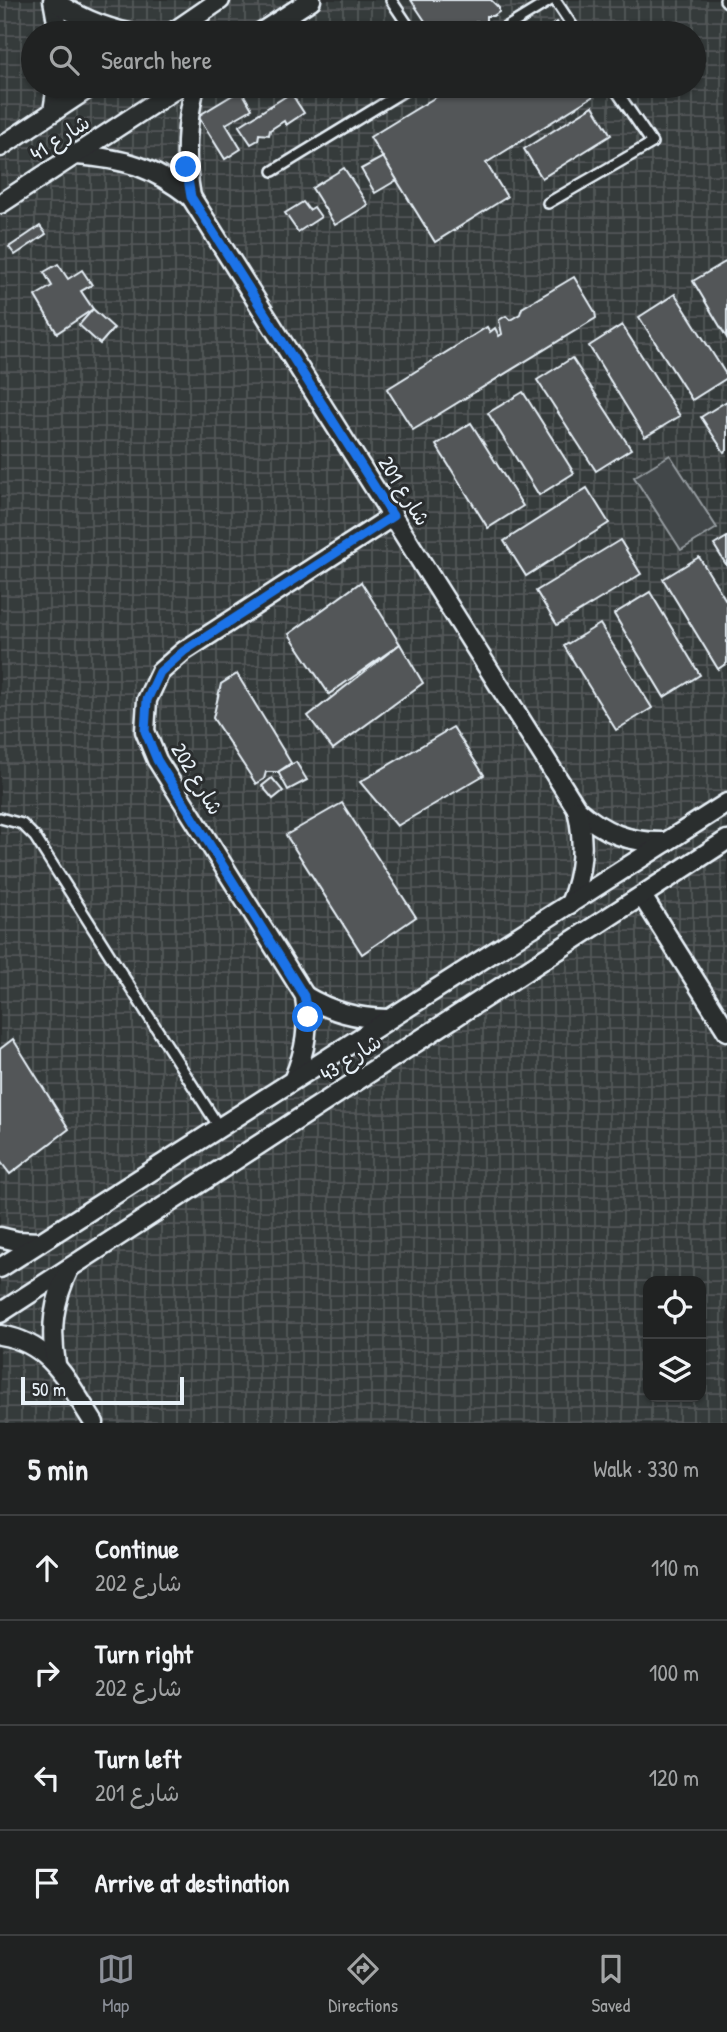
<!DOCTYPE html>
<meta charset="utf-8">
<style>
body{margin:0;font-family:"Patrick Hand","Playpen Sans Arabic",sans-serif;background:#2d2f2f;color:#f1f3f6}
.controls{position:absolute;right:21px;bottom:21px;display:grid;overflow:hidden;border-radius:14px;box-shadow:0 2px 5px #0004}
.controls button{width:63px;height:63px;display:grid;place-items:center;padding:0;border:0;border-bottom:2px solid #3d3f40;background:#202222;color:#f1f3f6;font:35px sans-serif}
.scale{position:absolute;left:21px;bottom:18px;width:163px;box-sizing:border-box;padding-left:7px;border:4px solid #e8f1f8;border-top:0;font-size:19px;line-height:24px;white-space:nowrap;color:#e8f1f8;-webkit-text-stroke:5px #2a2d2e;paint-order:stroke}
.stop{position:absolute;width:21px;height:21px;margin:-16px;border:5px solid #1a73e8;border-radius:50%;background:#fff}
.stop.end{background:#1a73e8;border-color:#fff;box-shadow:0 2px 7px #0008}
.list{margin:0;padding:0;list-style:none}
h2{display:flex;justify-content:space-between;align-items:center;height:91px;margin:0;padding:0 28px;font-size:30px}
h2 small{font-size:23px;font-weight:400;color:#a2a4a5}
.list li{display:grid;grid-template-columns:46px 1fr auto;gap:21px;align-items:center;box-sizing:border-box;height:105px;padding:0 28px;border-top:2px solid #3d3f40}
.list b{display:block;font-size:26px;white-space:nowrap}
.list p{margin:0;font-size:23px;white-space:nowrap;color:#a2a4a5}
.list em{font-size:23px;font-style:normal;color:#a2a4a5}
.icon{flex:none;width:38px;height:38px;fill:none;stroke:currentColor;stroke-width:2;stroke-linecap:round;stroke-linejoin:round}
.map{position:relative;flex:none;width:727px;height:1423px;overflow:hidden}
.search{position:absolute;background:#202222;box-shadow:0 2px 5px #0004;left:21px;right:21px;top:21px;height:77px;display:flex;align-items:center;gap:18px;box-sizing:border-box;padding:0 24px;border-radius:38px;color:#a2a4a5;font-size:26px}
.sheet{height:511px;background:#202222}
nav{display:flex;justify-content:space-around;align-items:center;box-sizing:border-box;height:98px;border-top:2px solid #3d3f40;background:#202222;font-size:19px;color:#a2a4a5}
nav a{display:grid;justify-items:center;gap:4px}
nav .on{color:#8c9099}
.map>svg:first-child{display:block}
.industrial{fill:url(#industrial-grid);fill-rule:evenodd}
.green{fill:#424648;stroke:#959ca0;stroke-width:2}
.building{fill:#535759;stroke:#e8f1f8;stroke-width:2}
.lines{fill:none;stroke-linecap:round;stroke-linejoin:round}
.service-casing{stroke:#e8f1f8;stroke-width:14}
.minor-casing{stroke:#e8f1f8;stroke-width:23}
.service{stroke:#2a2d2e;stroke-width:9}
.minor{stroke:#2a2d2e;stroke-width:18}
.route{stroke:#1a73e8;stroke-width:9}
.labels{text-anchor:middle;stroke-width:6;stroke-linejoin:round;paint-order:stroke}
.street-label{font-size:21px;fill:#e8f1f8;stroke:#2a2d2e}
</style>
<div class="map">
<svg width="727" height="1423" viewBox="0 0 727 1423">
<defs>
<pattern id="industrial-grid" width="8" height="8" patternUnits="userSpaceOnUse" patternTransform="scale(1.75)"><rect width="8" height="8" fill="#363a3b"/><path d="M0 4h8M4 0v8" fill="none" stroke="#535758"/></pattern>
</defs>
<rect width="100%" height="100%" fill="#2a2d2e"/>
<filter id="ink" filterUnits="userSpaceOnUse"><feTurbulence type="fractalNoise" baseFrequency=".0143" numOctaves="2"/><feDisplacementMap in="SourceGraphic" scale="14" xChannelSelector="R" yChannelSelector="G"/><feConvolveMatrix kernelMatrix="1 2 1 2 8 2 1 2 1" color-interpolation-filters="sRGB"/></filter>
<g filter="url(#ink)">
<path class="industrial" d="M0 0H727V1423H0ZM33 33H694V86H33ZM648 1281H701V1397H648Z"/>
<polygon class="green" points="670,455 717,528 681,550 634,477"/>
<g class="building">
<polygon points="411,0 491,0 499,8 499,12 493,16 486,16 486,22 476,22 476,28 472,24 469,24 470,31 465,33 451,31 433,33"/>
<polygon points="557,22 564,33 539,33"/>
<polygon points="454,86 597,86 600,92 486,163 507,197 435,242 370,137"/>
<polygon points="241,90 252,109 226,124 241,149 225,159 198,116"/>
<polygon points="291,93 304,113 286,125 284,121 270,130 269,135 259,134 258,140 251,144 239,126"/>
<polygon points="593,106 611,135 542,178 524,149"/>
<polygon points="383,157 397,180 375,193 361,169"/>
<polygon points="344,168 368,205 335,225 312,188"/>
<polygon points="303,202 309,210 314,207 321,217 298,232 285,213"/>
<polygon points="40,226 46,234 15,255 9,247"/>
<polygon points="727,261 727,338 693,281"/>
<polygon points="58,264 68,279 82,270 92,285 81,291 93,309 57,333 35,296 52,286 44,272"/>
<polygon points="574,277 595,312 596,318 413,430 387,389 487,327 490,332 495,328 499,336 502,334 499,320 506,316 510,320 520,314 522,308"/>
<polygon points="675,294 727,376 727,378 692,400 639,317"/>
<polygon points="93,309 114,328 100,344 79,325"/>
<polygon points="622,325 680,416 645,437 589,346"/>
<polygon points="572,358 631,449 596,471 537,380"/>
<polygon points="523,392 574,473 539,495 488,413"/>
<polygon points="727,401 727,450 724,452 701,417"/>
<polygon points="471,423 523,506 488,528 436,445"/>
<polygon points="587,488 609,523 526,576 504,541"/>
<polygon points="727,537 727,566 714,545"/>
<polygon points="620,540 641,574 557,625 536,591"/>
<polygon points="699,557 727,602 727,663 718,669 663,579"/>
<polygon points="361,582 400,644 329,694 289,634"/>
<polygon points="650,592 700,675 664,697 614,614"/>
<polygon points="600,624 652,708 616,730 564,646"/>
<polygon points="400,644 423,683 333,749 308,716"/>
<polygon points="237,674 291,763 278,772 266,772 264,779 256,784 213,718 221,684"/>
<polygon points="453,727 484,775 397,826 360,782"/>
<polygon points="296,762 307,780 288,790 278,772"/>
<polygon points="272,778 283,791 273,799 262,786"/>
<polygon points="342,803 416,917 362,954 286,835"/>
<polygon points="13,1039 69,1129 10,1174 0,1161 0,1049"/>
</g>
<g class="lines">
<g class="service-casing">
<g id="service">
<polyline points="391,0 413,33"/>
<polyline points="555,0 577,33"/>
<polyline points="725,0 727,2"/>
<polyline points="497,33 551,0"/>
<polyline points="273,171 412,86"/>
<polyline points="548,203 652,143 613,86"/>
<polyline points="0,818 22,824 35,837 219,1127"/>
</g>
</g>
<g class="minor-casing">
<g id="minor">
<polyline points="53,0 59,33"/>
<path d="M54 1C78 17 101 27 129 33"/>
<polyline points="172,33 220,0"/>
<polyline points="260,33 311,0"/>
<polyline points="53,111 57,86"/>
<polyline points="0,147 92,86"/>
<path d="M76 155C126 159 151 166 191 197L577 809C604 833 629 843 666 842"/>
<path d="M191 197C184 158 186 124 195 86"/>
<polyline points="0,204 180,86"/>
<polyline points="642,896 727,1031"/>
<path d="M570 904C583 871 585 843 577 809"/>
<path d="M305 996C332 1012 356 1018 387 1019"/>
<path d="M294 1078C306 1050 309 1027 305 996L157 760 145 731 147 700 160 672 184 651 393 516"/>
<polyline points="0,1237 17,1241 40,1242"/>
<polyline points="0,1268 727,803"/>
<polyline points="0,1313 727,840"/>
<path d="M0 1335C52 1343 68 1383 94 1423"/>
<path d="M56 1364C50 1329 53 1302 69 1269"/>
</g>
</g>
<use href="#service" class="service"/>
<use href="#minor" class="minor"/>
</g>
</g>
<g class="lines" filter="url(#ink)">
<polyline class="route" points="186,167 191,197 393,516 184,651 160,672 147,700 145,731 157,760 304,996 308,1017"/>
</g>
<g class="labels">
<g class="street-label">
<text transform="translate(60 138) rotate(-33)" y="7">شارع 41</text>
<text transform="translate(404 491) rotate(58)" y="7">شارع 201</text>
<text transform="translate(197 779) rotate(59)" y="7">شارع 202</text>
<text transform="translate(351 1058) rotate(-33)" y="7">شارع 43</text>
</g>
</g>
</svg>
<div class="controls">
<button><svg class="icon" aria-label="locate" viewBox="0 0 24 24"><circle cx="12" cy="12" r="6"/><path d="M12 2v4M12 18v4M2 12h4M18 12h4"/></svg></button>
<button><svg class="icon" aria-label="layers" viewBox="0 0 24 24"><path d="M12 4l9 5-9 5-9-5zM3 14l9 5 9-5"/></svg></button>
</div>
<div class="scale">50 m</div>
<div class="stop" style="left:308px;top:1017px"></div>
<div class="stop end" style="left:186px;top:167px"></div>
<div class="search"><svg class="icon" aria-label="search" viewBox="0 0 24 24"><circle cx="10" cy="10" r="6"/><path d="M15 15l6 6"/></svg>Search here</div>
</div>
<section class="sheet">
<h2>5 min<small>Walk · 330 m</small></h2>
<ul class="list">
<li><svg class="icon" aria-label="ahead" viewBox="0 0 24 24"><path d="M12 20V5M6 11l6-6 6 6"/></svg><div><b>Continue</b><p>شارع 202</p></div><em>110 m</em></li>
<li><svg class="icon" aria-label="right" viewBox="0 0 24 24"><path d="M7 20v-9h11M14 6l5 5-5 5"/></svg><div><b>Turn right</b><p>شارع 202</p></div><em>100 m</em></li>
<li><svg class="icon" aria-label="left" viewBox="0 0 24 24"><path d="M17 20v-9H6M10 6l-5 5 5 5"/></svg><div><b>Turn left</b><p>شارع 201</p></div><em>120 m</em></li>
<li><svg class="icon" aria-label="arrive" viewBox="0 0 24 24"><path d="M6 21V4h12l-3 4 3 4H6"/></svg><div><b>Arrive at destination</b></div></li>
</ul>
</section>
<nav>
<a class="on"><svg class="icon" aria-label="map" viewBox="0 0 24 24"><path d="M3 6l6-2 6 2 6-2v14l-6 2-6-2-6 2zM9 4v14M15 6v14"/></svg>Map</a>
<a><svg class="icon" aria-label="directions" viewBox="0 0 24 24"><path d="M12 3l9 9-9 9-9-9zM9 14v-3h6M13 9l2 2-2 2"/></svg>Directions</a>
<a><svg class="icon" aria-label="saved" viewBox="0 0 24 24"><path d="M7 4h10v16l-5-4-5 4z"/></svg>Saved</a>
</nav>
